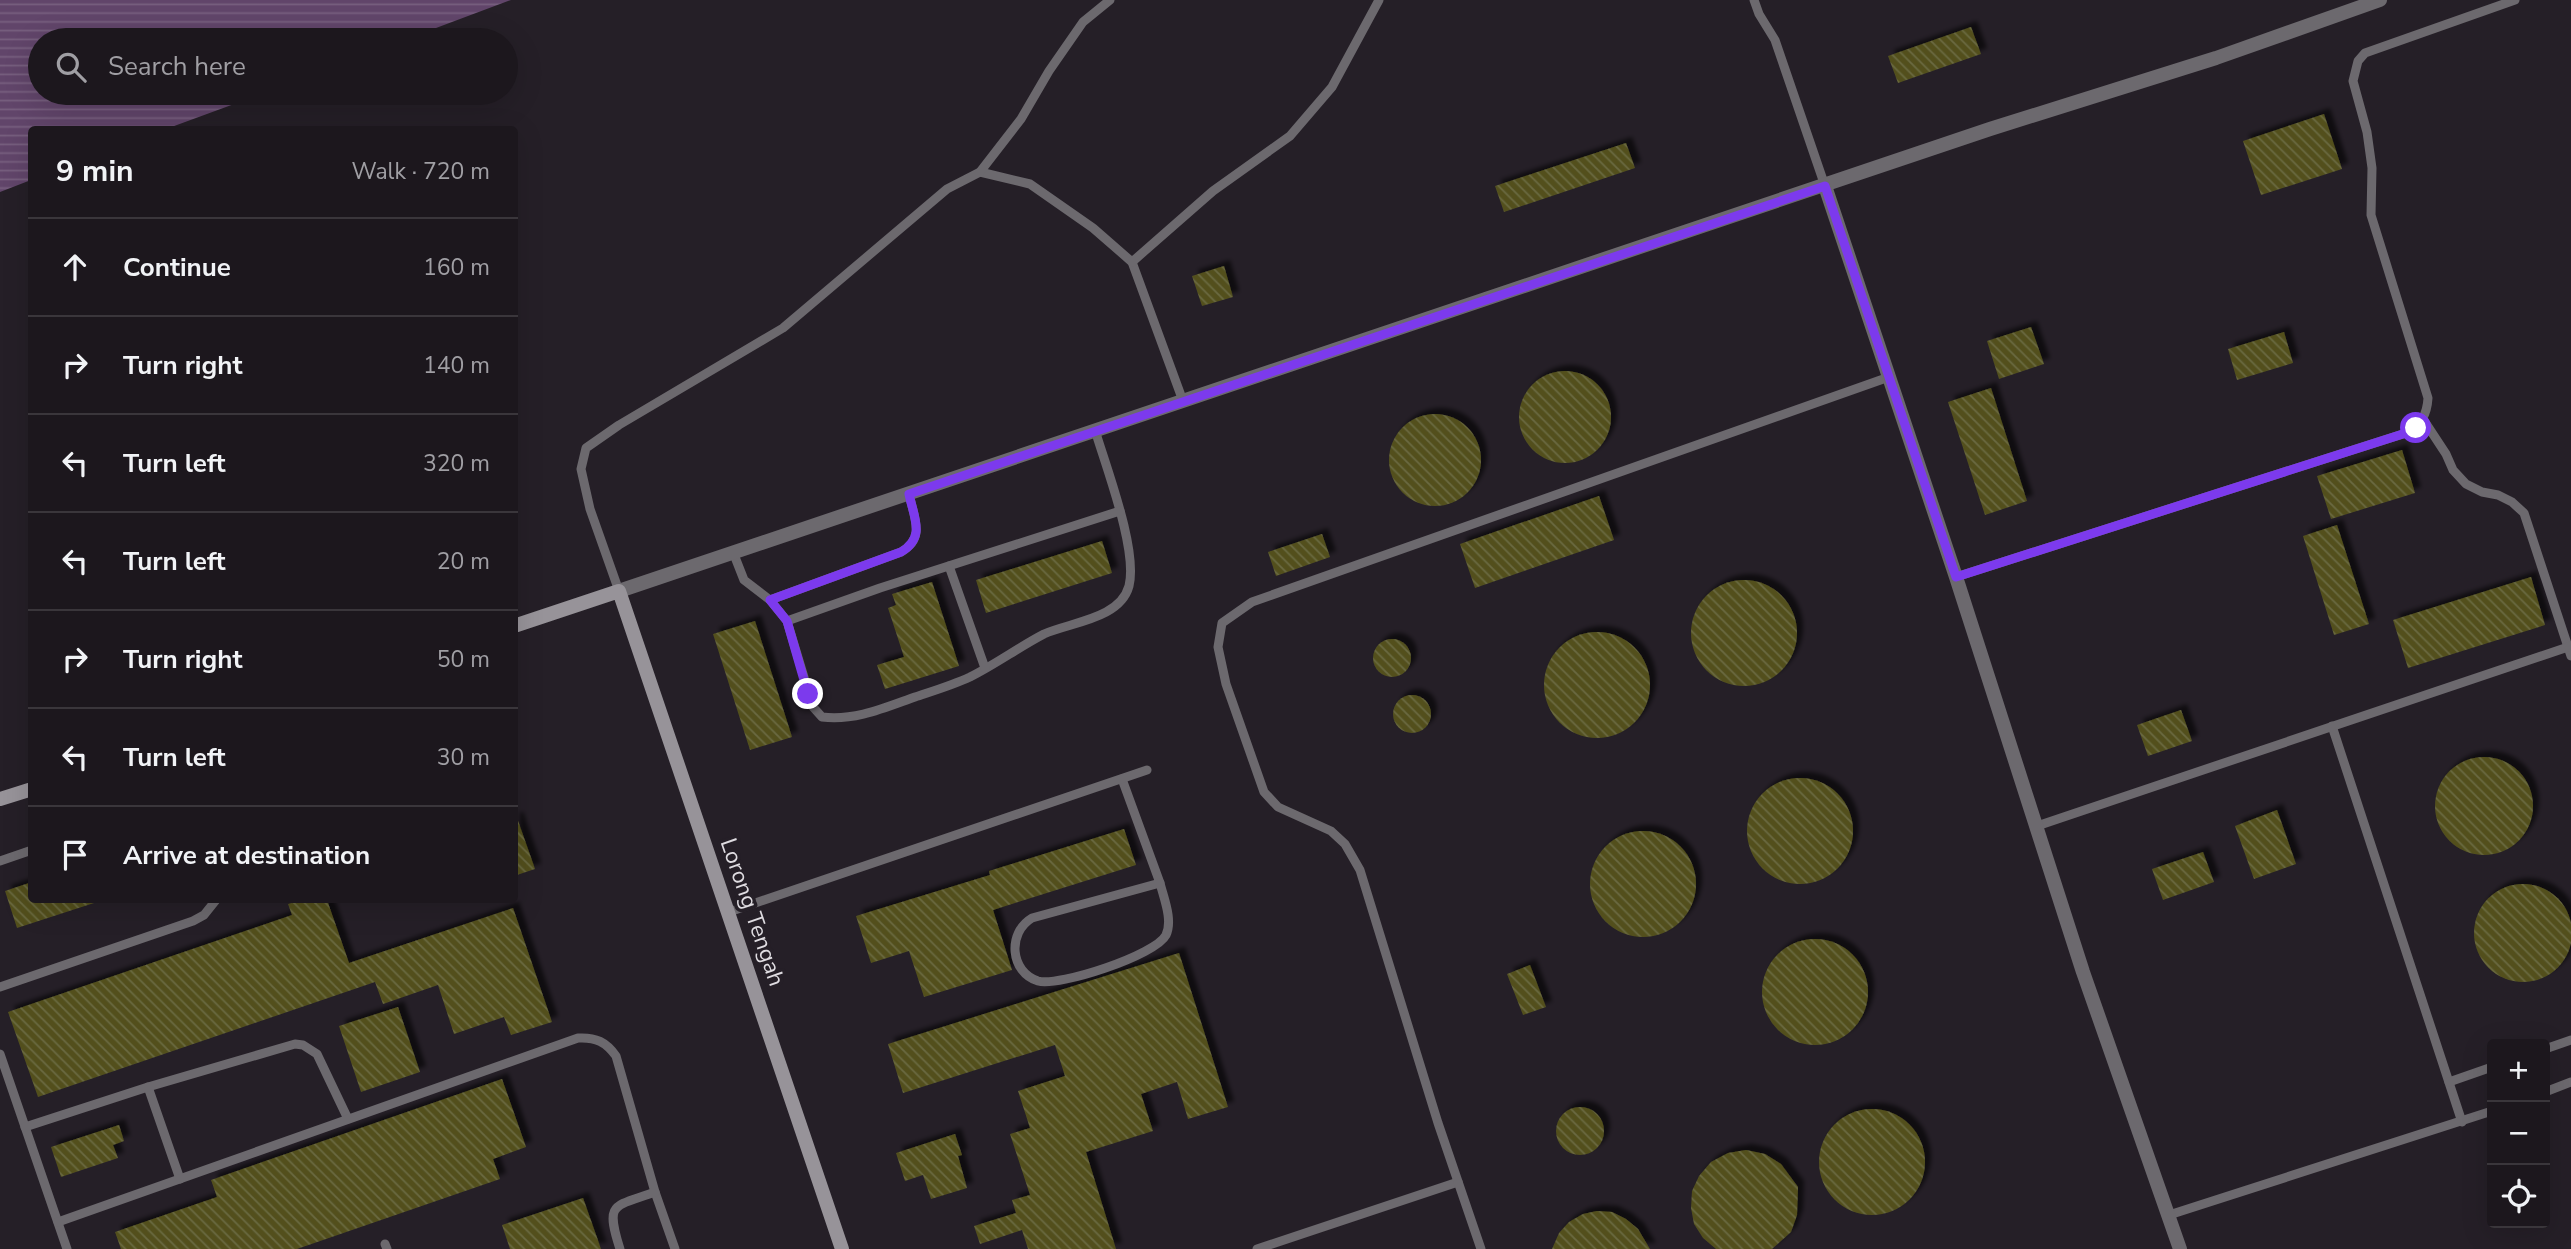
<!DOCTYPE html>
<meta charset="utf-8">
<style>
body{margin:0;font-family:"Nunito Sans",sans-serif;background:#29242a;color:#f1f3f6}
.controls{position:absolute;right:21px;bottom:21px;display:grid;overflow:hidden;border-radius:7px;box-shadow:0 7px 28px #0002}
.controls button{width:63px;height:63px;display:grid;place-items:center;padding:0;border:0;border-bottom:2px solid #3a363b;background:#1c171d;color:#f1f3f6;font:35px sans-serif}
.stop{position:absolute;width:21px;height:21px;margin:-16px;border:5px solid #7c3aed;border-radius:50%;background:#fff}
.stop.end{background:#7c3aed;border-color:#fff;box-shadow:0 2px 7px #0008}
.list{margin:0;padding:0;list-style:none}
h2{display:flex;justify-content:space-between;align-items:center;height:91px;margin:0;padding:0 28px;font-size:30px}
h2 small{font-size:23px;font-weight:400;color:#a09fa4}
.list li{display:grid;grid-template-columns:46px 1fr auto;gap:21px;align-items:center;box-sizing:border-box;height:98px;padding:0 28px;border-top:2px solid #3a363b}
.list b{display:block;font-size:26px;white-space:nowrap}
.list em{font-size:23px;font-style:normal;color:#a09fa4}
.icon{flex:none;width:38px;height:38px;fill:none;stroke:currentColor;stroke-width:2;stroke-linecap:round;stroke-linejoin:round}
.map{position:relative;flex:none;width:2571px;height:1249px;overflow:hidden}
.search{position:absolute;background:#1c171d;box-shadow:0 7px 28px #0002;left:28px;top:28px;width:490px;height:77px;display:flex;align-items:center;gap:18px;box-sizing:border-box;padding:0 24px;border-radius:38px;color:#a09fa4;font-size:26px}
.panel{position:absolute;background:#1c171d;box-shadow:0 7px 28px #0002;left:28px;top:126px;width:490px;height:777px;border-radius:7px}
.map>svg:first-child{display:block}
.water{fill:url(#water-rules)}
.building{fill:url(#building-back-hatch);filter:url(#shadow)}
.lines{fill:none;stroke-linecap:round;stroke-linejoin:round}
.lane{stroke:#6c696e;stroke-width:9}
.street{stroke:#6c696e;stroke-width:14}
.secondary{stroke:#979399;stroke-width:14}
.route{stroke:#7c3aed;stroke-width:9}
.labels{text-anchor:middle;stroke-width:7;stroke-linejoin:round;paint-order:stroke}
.street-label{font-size:23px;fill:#dfdce1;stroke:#251f27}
</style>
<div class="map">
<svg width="2571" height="1249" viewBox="0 0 2571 1249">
<defs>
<pattern id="water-rules" width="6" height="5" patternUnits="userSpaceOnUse" patternTransform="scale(1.75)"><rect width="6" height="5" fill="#61456a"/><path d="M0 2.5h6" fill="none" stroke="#775f7f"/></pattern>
<pattern id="building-back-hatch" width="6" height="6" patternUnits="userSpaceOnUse" patternTransform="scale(1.75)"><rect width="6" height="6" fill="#52501f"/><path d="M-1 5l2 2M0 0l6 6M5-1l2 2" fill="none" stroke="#6a693f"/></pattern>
<filter id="shadow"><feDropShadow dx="6" dy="-6" stdDeviation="2" flood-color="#0009"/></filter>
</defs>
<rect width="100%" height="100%" fill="#251f27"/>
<polygon class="water" points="0,0 511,0 404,40 40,40 40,93 264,93 166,129 32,130 31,180 0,192"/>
<g class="building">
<polygon points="1971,27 1981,54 1898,83 1888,56"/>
<polygon points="2324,114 2342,169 2261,195 2243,141"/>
<polygon points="1626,143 1635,168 1504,212 1495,186"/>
<polygon points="1224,266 1233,297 1202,306 1192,276"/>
<polygon points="2031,327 2044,364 1999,379 1987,341"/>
<polygon points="2284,332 2293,363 2237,380 2228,349"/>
<circle cx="1565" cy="417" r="46"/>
<polygon points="1991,388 2027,501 1985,515 1948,402"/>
<circle cx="1435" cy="460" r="46"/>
<polygon points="2402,450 2415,493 2331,519 2317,476"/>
<polygon points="1599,496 1614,540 1475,588 1460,544"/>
<polygon points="2337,525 2369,624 2334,635 2303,536"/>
<polygon points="1322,534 1330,557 1276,576 1268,552"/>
<polygon points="1102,541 1112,573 986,613 976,580"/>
<polygon points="2531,577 2545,625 2408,668 2393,620"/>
<circle cx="1744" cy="633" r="53"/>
<polygon points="932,582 959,666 885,689 877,665 904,657 888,608 896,605 892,594"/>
<polygon points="755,621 792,737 750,750 713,634"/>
<circle cx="1597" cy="685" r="53"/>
<circle cx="1392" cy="658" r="19"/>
<circle cx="1412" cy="714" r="19"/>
<polygon points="2181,710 2192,741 2148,756 2137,725"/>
<circle cx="2484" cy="806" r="49"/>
<circle cx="1800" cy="831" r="53"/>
<polygon points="2277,810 2296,864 2254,879 2235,826"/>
<polygon points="514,818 517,818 535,869 514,876"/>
<polygon points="1124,829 1136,865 993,910 1012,970 924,997 909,951 871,963 856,916 990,875 989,871"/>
<circle cx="1643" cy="884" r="53"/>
<polygon points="2203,852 2214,882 2163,900 2152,869"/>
<polygon points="32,882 32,900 93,900 94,903 17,928 5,891"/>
<circle cx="2523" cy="933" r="49"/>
<polygon points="301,900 327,900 349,963 513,908 552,1022 511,1035 504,1017 454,1034 438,985 383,1004 375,982 38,1097 8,1012 292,915 288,904"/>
<circle cx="1815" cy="992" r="53"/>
<polygon points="1179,953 1228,1107 1188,1119 1177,1082 1141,1094 1153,1131 1086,1152 1116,1249 1028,1249 1022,1230 980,1244 974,1226 1016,1213 1012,1200 1030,1195 1010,1134 1030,1128 1018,1091 1065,1076 1055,1045 903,1093 888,1044"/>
<polygon points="1530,965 1546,1007 1523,1015 1507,974"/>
<polygon points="398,1007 420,1072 361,1092 339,1026"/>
<polygon points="502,1079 526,1147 493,1159 500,1179 297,1249 121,1249 115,1232 217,1197 211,1180"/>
<circle cx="1580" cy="1131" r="24"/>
<circle cx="1872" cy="1162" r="53"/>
<polygon points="119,1125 124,1141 113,1145 118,1158 61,1177 51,1147"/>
<polygon points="955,1134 962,1155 958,1156 967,1188 931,1199 923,1175 905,1181 896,1153"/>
<polygon points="1746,1150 1765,1154 1781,1164 1798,1187 1797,1215 1791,1232 1772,1249 1716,1249 1703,1238 1694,1224 1691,1208 1692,1191 1699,1176 1711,1162 1728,1153"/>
<polygon points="583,1198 601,1249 510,1249 502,1225"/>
<polygon points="1597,1211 1612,1212 1626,1219 1638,1229 1650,1249 1552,1249 1559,1233 1569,1222 1583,1214"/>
</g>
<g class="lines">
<g class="lane">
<polyline points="1754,0 1759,14 1775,40 1825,186"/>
<polyline points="980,172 1030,184 1093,228 1132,262 1183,401"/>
<polyline points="1132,262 1213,191 1290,136 1332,87 1379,0"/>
<polyline points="2423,419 2446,454 2453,470 2466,484 2482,492 2498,495 2512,502 2524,513 2571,656"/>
<path d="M733 552 744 580 770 600 787 621 813 707 822 717C855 721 884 708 915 697 933 691 953 685 970 677 996 664 1019 647 1044 634 1071 622 1120 619 1129 586 1138 550 1106 467 1095 430"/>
<polyline points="949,566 985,668"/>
<path d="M1956 577 2406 433C2421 425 2427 415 2428 398L2371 215 2372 168 2367 132 2353 81 2358 61 2365 53 2515 0"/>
<polyline points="619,591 590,509 581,469 586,448 619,425 783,328 947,189 980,172 1021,119 1049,71 1083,22 1110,0"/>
<path d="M770 600 901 552C926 538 914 518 909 494"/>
<polyline points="787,621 880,588 1120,511"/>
<polyline points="2332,726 2462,1122"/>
<polyline points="1122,779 1160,883"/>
<polyline points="2037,826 2571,646"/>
<polyline points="0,861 32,850"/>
<path d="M1160 883C1164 899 1173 920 1166 935 1156 955 1059 987 1038 981 1010 972 1007 933 1032 918Z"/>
<polyline points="729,912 1147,770"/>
<polyline points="0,987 193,921 204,915 216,900"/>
<polyline points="2545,1049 2571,1040"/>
<polyline points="0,1054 67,1249"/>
<polyline points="2449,1082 2492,1067"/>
<polyline points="148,1087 180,1179"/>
<polyline points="2545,1092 2571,1082"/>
<polyline points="25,1127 148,1087 295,1044 303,1045 317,1054 348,1119"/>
<polyline points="655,1192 675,1249"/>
<polyline points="2169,1215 2492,1111"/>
<path d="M58 1222 578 1038C596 1037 606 1042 616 1056L655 1192C613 1207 605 1202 620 1249"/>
<polyline points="385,1244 387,1249"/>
<polyline points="1257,1249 1458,1182"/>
<polyline points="1481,1249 1438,1123 1360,870 1345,844 1331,831 1278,807 1264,792 1226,684 1218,647 1222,623 1252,602 1889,377"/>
</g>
<g class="street">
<polyline points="1825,186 1956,577 2083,972 2180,1249"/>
<polyline points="619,591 1990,129 2216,58 2380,0"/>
</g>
<g class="secondary">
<polyline points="514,626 619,591 842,1249"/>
<polyline points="0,799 32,789"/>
</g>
</g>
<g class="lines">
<path class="route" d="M808 694 787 621 770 600 901 552C926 537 914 518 909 494L1825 186 1956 577 2406 433 2416 428"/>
</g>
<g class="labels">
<g class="street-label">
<text transform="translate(753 912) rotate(71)" y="8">Lorong Tengah</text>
</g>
</g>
</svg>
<div class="controls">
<button>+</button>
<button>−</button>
<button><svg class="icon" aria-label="locate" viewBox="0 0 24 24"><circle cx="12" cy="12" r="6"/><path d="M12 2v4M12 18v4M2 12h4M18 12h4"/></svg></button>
</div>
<div class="stop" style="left:2416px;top:428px"></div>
<div class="stop end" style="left:808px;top:694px"></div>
<div class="search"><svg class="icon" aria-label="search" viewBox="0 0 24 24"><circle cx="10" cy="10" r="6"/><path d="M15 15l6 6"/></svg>Search here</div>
<section class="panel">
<h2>9 min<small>Walk · 720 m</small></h2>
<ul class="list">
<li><svg class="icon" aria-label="ahead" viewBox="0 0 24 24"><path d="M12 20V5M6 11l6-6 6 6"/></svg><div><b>Continue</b></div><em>160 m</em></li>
<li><svg class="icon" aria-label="right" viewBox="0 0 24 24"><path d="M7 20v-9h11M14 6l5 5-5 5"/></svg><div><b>Turn right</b></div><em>140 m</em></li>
<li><svg class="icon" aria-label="left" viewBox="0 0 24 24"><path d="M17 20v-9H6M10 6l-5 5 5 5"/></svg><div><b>Turn left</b></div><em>320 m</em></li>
<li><svg class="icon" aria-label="left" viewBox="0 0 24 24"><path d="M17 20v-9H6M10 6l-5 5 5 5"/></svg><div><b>Turn left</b></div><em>20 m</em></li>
<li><svg class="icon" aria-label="right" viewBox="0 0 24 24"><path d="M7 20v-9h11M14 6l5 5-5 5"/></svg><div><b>Turn right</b></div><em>50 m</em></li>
<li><svg class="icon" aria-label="left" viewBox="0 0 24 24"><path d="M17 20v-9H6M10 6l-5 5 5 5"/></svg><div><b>Turn left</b></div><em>30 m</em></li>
<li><svg class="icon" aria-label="arrive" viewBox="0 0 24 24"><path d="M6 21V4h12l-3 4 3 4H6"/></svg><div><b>Arrive at destination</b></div></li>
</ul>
</section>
</div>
